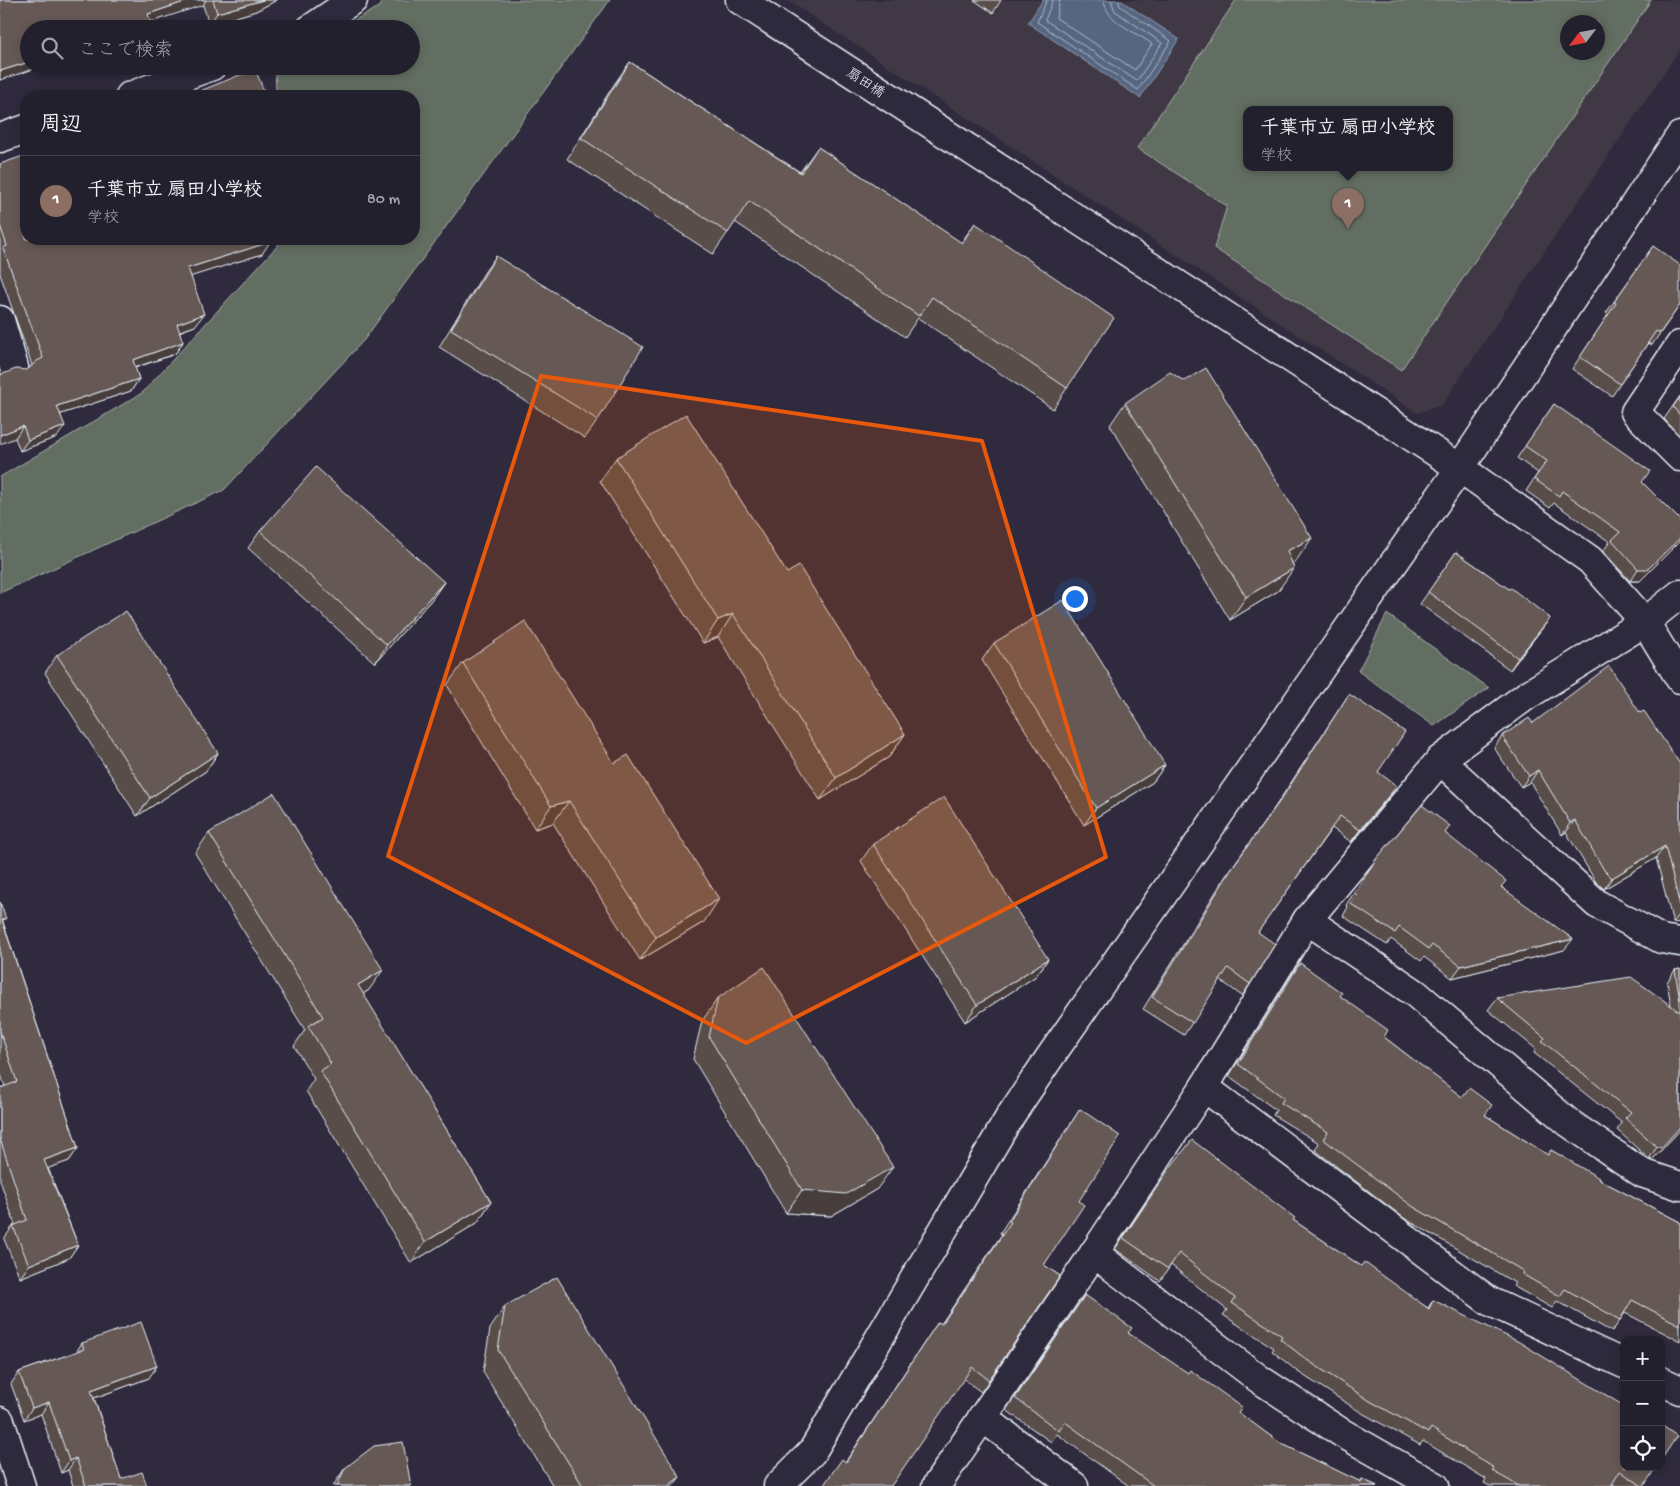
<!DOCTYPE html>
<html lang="ja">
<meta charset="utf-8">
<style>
body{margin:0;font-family:"Gochi Hand","Klee One",sans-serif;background:#2b2836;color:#f1f3f6}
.controls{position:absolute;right:15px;bottom:15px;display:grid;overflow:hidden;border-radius:10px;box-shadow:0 2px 8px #0003}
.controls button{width:45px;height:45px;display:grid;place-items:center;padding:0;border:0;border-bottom:1px solid #403e4a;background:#23202e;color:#f1f3f6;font:25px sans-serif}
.compass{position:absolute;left:1560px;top:15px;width:45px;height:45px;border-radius:50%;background:#23202e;box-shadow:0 2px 8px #0003;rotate:238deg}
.you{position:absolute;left:1074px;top:598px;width:18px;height:18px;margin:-12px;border:4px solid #fff;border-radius:50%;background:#1a73e8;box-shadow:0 0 0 8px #1a73e833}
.badge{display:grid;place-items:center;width:32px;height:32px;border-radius:50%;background:#ff9aa2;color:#fff;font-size:16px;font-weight:700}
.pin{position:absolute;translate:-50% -41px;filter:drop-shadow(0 1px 2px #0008)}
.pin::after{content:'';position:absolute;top:26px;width:18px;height:15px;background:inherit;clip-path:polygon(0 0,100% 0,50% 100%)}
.popup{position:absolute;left:1243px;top:106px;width:210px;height:65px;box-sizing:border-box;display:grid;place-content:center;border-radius:10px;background:#23202e;filter:drop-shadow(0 1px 4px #0005);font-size:16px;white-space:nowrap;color:#a3a3aa}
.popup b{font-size:19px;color:#f1f3f6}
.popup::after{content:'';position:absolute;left:50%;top:100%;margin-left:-10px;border:10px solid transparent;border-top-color:#23202e}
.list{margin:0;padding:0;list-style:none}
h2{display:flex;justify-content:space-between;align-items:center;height:65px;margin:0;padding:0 20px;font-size:21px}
h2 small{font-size:16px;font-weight:400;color:#a3a3aa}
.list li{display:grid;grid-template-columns:32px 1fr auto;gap:15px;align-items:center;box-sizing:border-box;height:90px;padding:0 20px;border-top:1px solid #403e4a}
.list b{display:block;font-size:19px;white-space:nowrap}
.list p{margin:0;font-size:16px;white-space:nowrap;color:#a3a3aa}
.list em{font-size:16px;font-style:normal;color:#a3a3aa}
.icon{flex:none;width:28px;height:28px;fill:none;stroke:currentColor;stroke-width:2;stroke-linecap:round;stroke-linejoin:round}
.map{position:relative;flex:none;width:1680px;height:1486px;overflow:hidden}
.search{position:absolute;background:#23202e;box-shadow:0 2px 8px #0003;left:20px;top:20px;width:400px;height:55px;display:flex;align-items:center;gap:12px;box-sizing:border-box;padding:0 18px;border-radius:28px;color:#a3a3aa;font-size:19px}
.panel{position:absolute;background:#23202e;box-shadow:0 2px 8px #0003;left:20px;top:90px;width:400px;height:155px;border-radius:20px}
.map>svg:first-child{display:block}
.built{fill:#403844;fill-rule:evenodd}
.green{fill:#636e62;stroke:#a6b0ad;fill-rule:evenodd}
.water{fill:#566681;stroke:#909eb1}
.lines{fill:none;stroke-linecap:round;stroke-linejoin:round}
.shore{stroke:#aeb9c8;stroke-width:1}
.minor-casing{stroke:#e8f1f8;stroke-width:31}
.tertiary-casing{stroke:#e8f1f8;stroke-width:31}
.minor{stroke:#2f2a3d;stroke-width:28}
.tertiary{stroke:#2f2a3d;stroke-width:28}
.wall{fill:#584d49;stroke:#e8f1f8}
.shaded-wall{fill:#473e3c;stroke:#e8f1f8}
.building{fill:#665955;stroke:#e8f1f8}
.marked{fill:#e8590c;fill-opacity:0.2;stroke:#e8590c;stroke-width:4;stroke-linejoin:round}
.labels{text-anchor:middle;stroke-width:4;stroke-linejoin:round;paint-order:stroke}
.street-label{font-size:14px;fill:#e8f1f8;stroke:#2f2a3d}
</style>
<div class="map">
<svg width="1680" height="1486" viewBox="0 0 1680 1486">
<rect width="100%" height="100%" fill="#2f2a3d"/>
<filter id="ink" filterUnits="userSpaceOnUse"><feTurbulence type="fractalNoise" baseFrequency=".02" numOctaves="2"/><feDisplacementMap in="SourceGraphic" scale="10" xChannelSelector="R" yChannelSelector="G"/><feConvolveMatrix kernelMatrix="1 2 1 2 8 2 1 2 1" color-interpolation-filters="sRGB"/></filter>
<g filter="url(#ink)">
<path class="built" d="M787 0H1680V49L1442 405 1417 413ZM1568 22H1598V52H1568ZM1247 110H1449V168H1247Z"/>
<g class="green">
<polygon points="384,0 610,0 364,340 224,490 0,593 0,477 142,393 279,244 279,239 414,239 414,96 276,96 275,66 411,66 411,29 339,29 380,6"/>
<path d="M1236 0H1651L1401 370 1214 248 1227 206 1137 148ZM1568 22H1598V52H1568ZM1247 110H1449V168H1247Z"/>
<polygon points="1387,614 1489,688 1434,726 1358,671"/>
</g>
<polygon class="water" points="1043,0 1120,0 1179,39 1140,98 1028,23"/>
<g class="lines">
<g class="shore">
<polyline points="1047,0 1037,22 1138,90 1171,41 1120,6 1118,0"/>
<polyline points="1053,0 1045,20 1137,81 1162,43 1115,11 1111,0"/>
<path d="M1060 0 1056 18 1135 70 1152 44C1137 32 1105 22 1104 0"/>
</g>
<g class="minor-casing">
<g id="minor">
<polyline points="310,29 353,0"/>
<polyline points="130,96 212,66"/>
<polyline points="0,138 26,129"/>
<polyline points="0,320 14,367"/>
<polyline points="1680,345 1635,412 1680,457"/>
<polyline points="1440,760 1597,904 1661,939 1680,942"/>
<polyline points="1307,920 1415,993 1569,1123 1642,1173 1680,1186"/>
<polyline points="1204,1087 1307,920 1440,760 1526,696 1645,622 1680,594"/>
<polyline points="1094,1253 1204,1087 1489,1301 1624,1364"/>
<polyline points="1661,1381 1680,1390"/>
<polyline points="982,1417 1074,1486"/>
<polyline points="0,1421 21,1486"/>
<polyline points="936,1486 1094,1253 1259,1379 1342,1433 1435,1486"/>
</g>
</g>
<g class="tertiary-casing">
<g id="tertiary">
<polyline points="740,0 1460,468 1590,560 1645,622 1680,679"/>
<polyline points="778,1486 812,1452 1011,1115 1050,1057 1460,468 1680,136"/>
</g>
</g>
<use href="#minor" class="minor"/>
<use href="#tertiary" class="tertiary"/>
</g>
<g class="wall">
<polygon points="0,0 277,0 256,11 209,25 203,5 29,29 42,66 0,80"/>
<polygon points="974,0 1001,0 993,13"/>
<polygon points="630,62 800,172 818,147 961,243 975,223 1067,388 1053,409 918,318 905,337 735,222 713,254 567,159 615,83"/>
<polygon points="0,164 26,239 262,254 191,276 195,326 179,332 183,342 175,354 135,368 139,379 131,391 61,414 57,437 20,451 15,438 27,370 32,365 0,274"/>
<polygon points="1653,246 1680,305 1652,345 1648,343 1612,396 1572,369 1608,315 1606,313"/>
<polygon points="496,256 598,420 585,438 439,347 484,273"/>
<polygon points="1184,381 1296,561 1292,563 1278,591 1230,620 1110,425 1125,403"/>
<polygon points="1680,396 1680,436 1664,419"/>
<polygon points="1554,404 1642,482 1680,520 1680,541 1640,581 1630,581 1603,551 1610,542 1554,503 1550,508 1526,491 1538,473 1517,458"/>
<polygon points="616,458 787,573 905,734 889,757 820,800 718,637 703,643 600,481"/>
<polygon points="260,531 444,582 432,599 375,663 248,548"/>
<polygon points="1456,552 1550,618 1510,670 1420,604"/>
<polygon points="994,643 1165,765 1153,782 1084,825 982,660"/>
<polygon points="57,655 218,753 206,771 137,816 45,673"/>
<polygon points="463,663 704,922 640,960 553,823 535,829 447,685"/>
<polygon points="1349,694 1388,798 1351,842 1332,828 1258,932 1250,984 1242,996 1220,980 1184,1035 1143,1009 1225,877 1275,807"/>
<polygon points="1640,713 1680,764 1680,922 1673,923 1656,858 1604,889 1596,882 1566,832 1562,835 1530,782 1521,787 1494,748 1502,736 1533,723"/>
<polygon points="209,833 369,990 363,994 491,1202 477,1223 411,1263 306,1091 314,1079 294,1046 305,1030 195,853"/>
<polygon points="1445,833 1502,887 1564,950 1452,978 1424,957 1421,961 1391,939 1387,945 1343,916 1348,907 1346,905 1377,858"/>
<polygon points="873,844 1048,959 1036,976 965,1022 861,861"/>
<polygon points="0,902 3,922 78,1148 69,1161 48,1168 78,1245 69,1258 20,1278 4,1239 13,1226 15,1225 0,1180 0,1088 5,1086 0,1072"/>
<polygon points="1300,963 1340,996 1384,1037 1485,1115 1548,1155 1551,1150 1598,1179 1680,1222 1680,1341 1625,1313 1612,1332 1557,1301 1552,1308 1513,1286 1515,1283 1404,1218 1315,1150 1319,1143 1273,1115 1276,1110 1229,1076 1292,974"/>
<polygon points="1680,969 1680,1130 1652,1160 1649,1159 1617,1130 1622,1123 1534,1053 1536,1049 1488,1010 1497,998 1671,1005 1667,982 1675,970"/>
<polygon points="718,998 877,1189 831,1216 786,1213 693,1059 702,1021"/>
<polygon points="1080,1109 1079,1201 1044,1265 1060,1276 981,1392 964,1379 846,1461 930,1334 938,1322 941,1324 1002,1234 1000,1233"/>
<polygon points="1161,1181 1293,1220 1361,1266 1428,1308 1433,1300 1644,1486 1616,1486 1613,1484 1611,1486 1490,1486 1484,1483 1486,1479 1423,1441 1420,1445 1362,1413 1298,1372 1272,1351 1274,1348 1223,1315 1227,1310 1171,1265 1160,1281 1115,1249"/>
<polygon points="1085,1295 1128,1333 1280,1443 1360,1482 1362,1479 1377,1486 1129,1486 1057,1434 1051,1442 1006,1410"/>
<polygon points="505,1306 673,1486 553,1486 483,1372 490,1329"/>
<polygon points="82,1343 149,1378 94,1398 121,1479 147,1486 73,1486 68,1470 61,1473 41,1414 24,1420 11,1384 19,1372 76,1352"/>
<polygon points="345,1468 411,1486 333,1486"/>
</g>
<g class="shaded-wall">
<polygon points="190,0 206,0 203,5 139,26 148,14"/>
<polygon points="263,0 277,0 256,11 209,25 217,13"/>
<polygon points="151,23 147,29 133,29"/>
<polygon points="29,62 29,66 43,66 0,80 0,71"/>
<polygon points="270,242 262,254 180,280 188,268"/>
<polygon points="204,314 195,326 168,335 177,324"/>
<polygon points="183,342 175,354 124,371 133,360"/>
<polygon points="139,379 131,391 49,418 57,406"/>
<polygon points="23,426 15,438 0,444 0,435"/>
<polygon points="65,426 57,437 20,451 28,440"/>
<polygon points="1312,538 1296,561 1271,574 1287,551"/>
<polygon points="1680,538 1680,541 1640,581 1630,581 1638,569"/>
<polygon points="1294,568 1278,591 1230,620 1246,597"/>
<polygon points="444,582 432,599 375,663 387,645"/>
<polygon points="733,614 718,637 703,643 718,620"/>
<polygon points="1550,618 1541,630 1510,670 1518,658"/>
<polygon points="905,734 889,757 820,800 836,778"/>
<polygon points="218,753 206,771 137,816 150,798"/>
<polygon points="1165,765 1153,782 1084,825 1096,808"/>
<polygon points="1538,770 1530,782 1521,787 1529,776"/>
<polygon points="1397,786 1388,798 1351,842 1360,830"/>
<polygon points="569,801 553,823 535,829 551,806"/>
<polygon points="1575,820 1566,832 1562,835 1570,823"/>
<polygon points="1665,846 1656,858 1604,889 1612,878"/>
<polygon points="719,899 704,922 640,960 656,937"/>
<polygon points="1680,914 1680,922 1673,923"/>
<polygon points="1573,939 1564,950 1452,978 1461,966"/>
<polygon points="1048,959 1036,976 965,1022 977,1005"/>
<polygon points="383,970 369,990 344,1006 358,985"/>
<polygon points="1680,1127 1680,1130 1652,1160 1649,1159 1657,1147"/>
<polygon points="78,1148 69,1161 35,1173 44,1160"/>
<polygon points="893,1167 877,1189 831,1216 786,1213 802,1190"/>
<polygon points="491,1202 477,1223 411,1263 425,1242"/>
<polygon points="78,1245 69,1258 20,1278 29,1265"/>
<polygon points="157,1366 149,1378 83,1402 91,1390"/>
<polygon points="49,1402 41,1414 24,1420 32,1408"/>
<polygon points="76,1458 68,1470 61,1473 69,1461"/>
<polygon points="680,1477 673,1486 668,1486"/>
</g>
<g class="building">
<polygon points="0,0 190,0 148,14 151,23 133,29 29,29 29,62 0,71"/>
<polygon points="213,0 263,0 217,13"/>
<polygon points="630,62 801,173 818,147 962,243 975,223 1114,318 1067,388 932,297 919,316 749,201 728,233 581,138"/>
<polygon points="255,69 266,96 190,96 190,95"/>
<polygon points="26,155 26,239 269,239 270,242 188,268 204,314 177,324 183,342 133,360 139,379 57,406 65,426 28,440 23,426 0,435 0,375 16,369 27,370 37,361 43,358 3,248 7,246 0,225 0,164"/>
<polygon points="1653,246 1680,265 1680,305 1660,333 1656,331 1620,384 1580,357 1616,303 1614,302"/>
<polygon points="496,256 643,347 598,420 451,329"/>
<polygon points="1206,368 1312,538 1287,551 1294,568 1246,597 1125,403 1170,372 1184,381"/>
<polygon points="1680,397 1680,415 1673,407"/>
<polygon points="1554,404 1650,471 1642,482 1680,520 1680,538 1648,569 1638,569 1612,540 1620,532 1562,491 1559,496 1534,479 1547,461 1525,446"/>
<polygon points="686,414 787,573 799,566 905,734 836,778 733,614 718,620 616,458"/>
<polygon points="316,467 444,582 387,645 260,531"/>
<polygon points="1456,552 1509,589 1511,588 1550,618 1518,658 1428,592"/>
<polygon points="1063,600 1165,765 1096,808 994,643"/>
<polygon points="126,611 218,753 150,798 57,655"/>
<polygon points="525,621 614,763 628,755 719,899 656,937 569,801 551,806 463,663"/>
<polygon points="1609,666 1640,713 1644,711 1680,764 1680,906 1665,846 1612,878 1604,870 1575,820 1570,823 1538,770 1529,776 1502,736 1529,718 1533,723"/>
<polygon points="1349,694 1405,732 1378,772 1397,786 1360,830 1340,816 1258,932 1275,944 1250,984 1228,968 1193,1023 1152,997 1234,865 1282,798"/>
<polygon points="274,793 383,970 358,985 491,1202 425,1242 320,1071 331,1064 308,1026 323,1017 209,833"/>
<polygon points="944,797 1048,959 977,1005 873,844"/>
<polygon points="1422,805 1450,826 1445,833 1506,881 1501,887 1573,939 1461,966 1432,945 1429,949 1399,927 1395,933 1351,904 1357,895 1354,893 1377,858"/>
<polygon points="0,902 6,919 2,920 78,1148 44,1160 78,1245 29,1265 13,1226 27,1220 0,1139 0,1088 17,1082 0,1031"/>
<polygon points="1300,963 1342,993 1340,996 1388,1030 1384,1037 1462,1097 1469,1088 1492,1105 1485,1115 1548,1155 1551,1150 1599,1178 1598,1179 1680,1222 1680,1325 1632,1300 1620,1320 1565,1289 1560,1296 1522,1274 1523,1271 1412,1206 1323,1139 1328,1132 1281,1103 1284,1098 1238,1064"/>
<polygon points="764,967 893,1167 846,1194 802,1190 709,1037 718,998"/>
<polygon points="1680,969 1680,1000 1675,970"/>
<polygon points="1631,977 1680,1012 1680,1127 1661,1148 1657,1147 1625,1118 1631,1112 1542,1041 1545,1038 1497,998"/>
<polygon points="1080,1109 1120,1136 1079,1201 1084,1205 1044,1265 1060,1276 989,1380 972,1367 891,1486 823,1486 842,1459 846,1462 938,1322 942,1324 1011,1222 1009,1221"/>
<polygon points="1192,1140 1295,1218 1293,1220 1361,1266 1364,1262 1429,1309 1433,1300 1519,1342 1624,1406 1624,1467 1656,1467 1644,1486 1642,1486 1620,1471 1611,1486 1519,1486 1492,1471 1494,1468 1431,1428 1428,1433 1370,1401 1307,1360 1280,1339 1282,1336 1232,1303 1235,1298 1179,1253 1168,1269 1123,1238 1169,1169"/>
<polygon points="557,1277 680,1477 668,1486 583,1486 498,1350 505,1306"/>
<polygon points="1085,1295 1132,1328 1128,1333 1188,1373 1190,1370 1242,1407 1238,1412 1280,1443 1361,1482 1362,1479 1377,1486 1154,1486 1065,1422 1059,1431 1015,1398"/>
<polygon points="141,1322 157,1366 91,1390 121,1479 142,1472 147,1486 86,1486 76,1458 69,1461 49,1402 32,1408 19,1372 84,1349 82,1343"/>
<polygon points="1661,1425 1677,1436 1661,1460"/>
<polygon points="403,1442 411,1486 337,1486 345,1468 374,1446"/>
</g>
</g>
<path class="marked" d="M541 376 982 441 1106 857 746 1043 388 856Z"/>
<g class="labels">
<g class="street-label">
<text transform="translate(866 82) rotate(33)" y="5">扇田橋</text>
</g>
</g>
</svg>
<div class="controls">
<button>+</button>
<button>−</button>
<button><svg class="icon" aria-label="locate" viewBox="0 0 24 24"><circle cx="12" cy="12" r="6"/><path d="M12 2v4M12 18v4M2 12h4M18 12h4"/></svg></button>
</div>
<svg class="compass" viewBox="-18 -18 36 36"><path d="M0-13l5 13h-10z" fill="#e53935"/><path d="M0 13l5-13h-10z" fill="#a3a3aa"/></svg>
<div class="you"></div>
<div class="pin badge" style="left:1348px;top:229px;background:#8d6e63">1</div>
<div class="popup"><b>千葉市立 扇田小学校</b>学校</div>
<div class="search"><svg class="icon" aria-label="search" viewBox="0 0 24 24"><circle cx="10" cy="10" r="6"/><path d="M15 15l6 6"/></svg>ここで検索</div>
<section class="panel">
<h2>周辺<small></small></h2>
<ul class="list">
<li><span class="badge" style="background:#8d6e63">1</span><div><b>千葉市立 扇田小学校</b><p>学校</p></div><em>80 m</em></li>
</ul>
</section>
</div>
